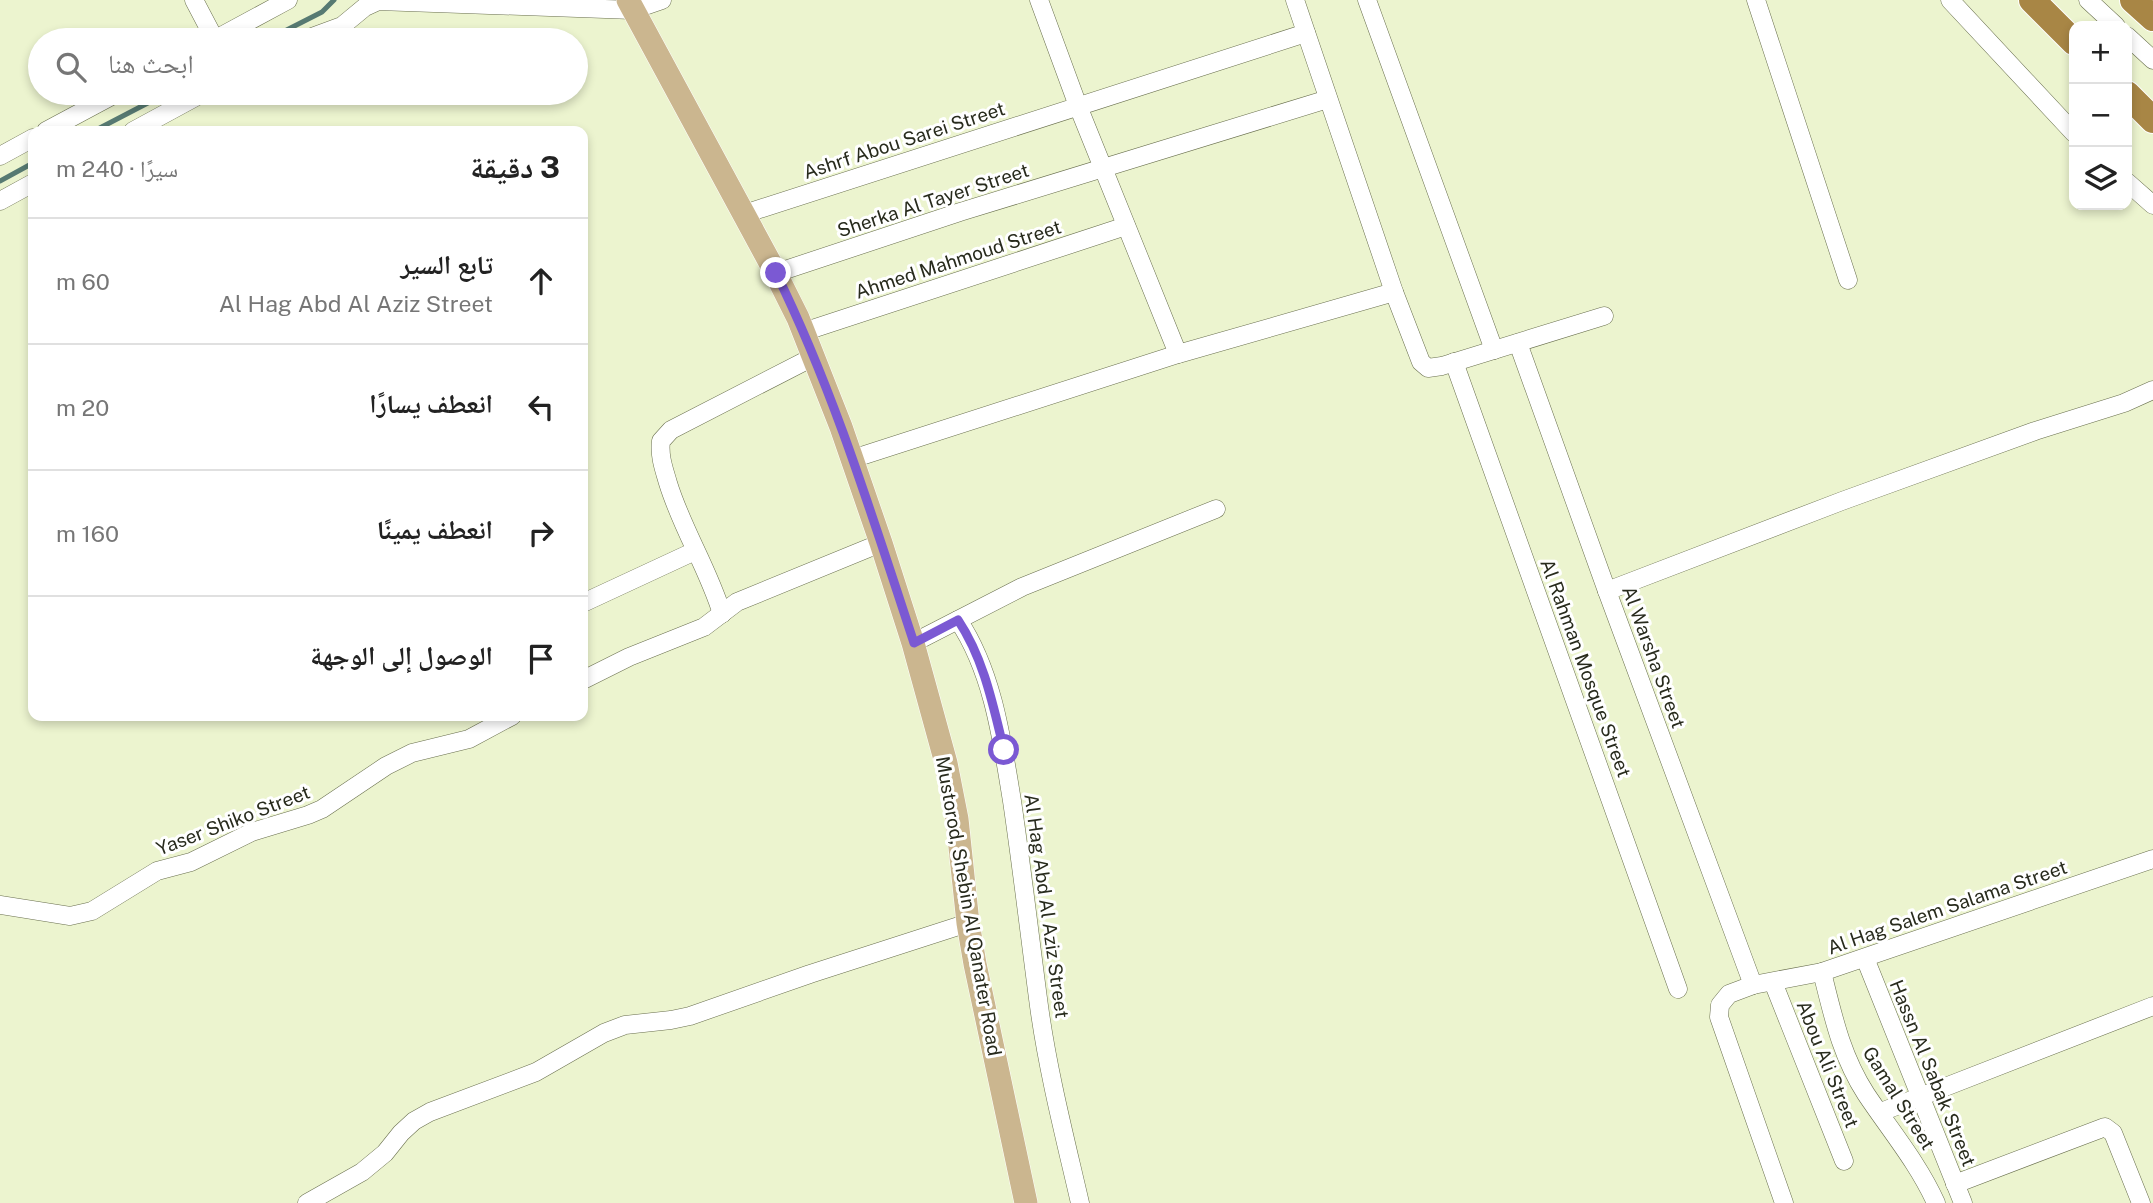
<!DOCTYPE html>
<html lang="ar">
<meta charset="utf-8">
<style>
body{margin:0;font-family:"Public Sans","Noto Naskh Arabic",sans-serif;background:#f2f2f2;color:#222;direction:rtl}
.controls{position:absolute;right:21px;top:21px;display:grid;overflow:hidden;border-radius:14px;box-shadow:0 4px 10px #0003}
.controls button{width:63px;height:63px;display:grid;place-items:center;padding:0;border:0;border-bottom:2px solid #e0e0e0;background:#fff;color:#222;font:35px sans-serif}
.stop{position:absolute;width:21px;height:21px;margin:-16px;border:5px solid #7b59d3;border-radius:50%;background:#fff}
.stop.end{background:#7b59d3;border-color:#fff;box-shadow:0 2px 7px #0008}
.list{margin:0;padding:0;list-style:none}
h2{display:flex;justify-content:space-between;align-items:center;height:91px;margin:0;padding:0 28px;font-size:30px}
h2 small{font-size:23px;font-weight:400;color:#767676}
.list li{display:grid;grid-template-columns:46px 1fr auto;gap:21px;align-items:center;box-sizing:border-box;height:126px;padding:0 28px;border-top:2px solid #e0e0e0}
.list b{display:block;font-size:26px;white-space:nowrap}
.list p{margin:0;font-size:23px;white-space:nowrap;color:#767676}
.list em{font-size:23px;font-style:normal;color:#767676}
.icon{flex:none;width:38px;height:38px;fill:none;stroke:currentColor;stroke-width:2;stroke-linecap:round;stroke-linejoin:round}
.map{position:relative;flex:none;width:2153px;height:1203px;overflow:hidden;direction:ltr}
.search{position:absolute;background:#fff;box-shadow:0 4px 10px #0003;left:28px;top:28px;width:560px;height:77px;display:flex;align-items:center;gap:18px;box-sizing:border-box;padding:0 24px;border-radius:38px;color:#767676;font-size:26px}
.panel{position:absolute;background:#fff;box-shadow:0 4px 10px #0003;left:28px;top:126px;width:560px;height:595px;border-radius:14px;direction:rtl}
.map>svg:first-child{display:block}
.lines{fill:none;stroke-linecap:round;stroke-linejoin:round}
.stream{stroke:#577a72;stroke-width:5}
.minor-casing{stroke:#696f4e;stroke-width:19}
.major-casing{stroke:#fff;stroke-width:24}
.highway-casing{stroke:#fff;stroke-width:28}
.minor{stroke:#fff;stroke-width:18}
.major{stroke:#cbb68f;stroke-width:23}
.highway{stroke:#a88645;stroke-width:26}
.route{stroke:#7b59d3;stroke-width:9}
.labels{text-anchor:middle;stroke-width:6;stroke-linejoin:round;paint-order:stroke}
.street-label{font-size:19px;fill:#282b1d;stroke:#fff}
</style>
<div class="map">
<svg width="2153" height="1203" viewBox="0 0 2153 1203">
<rect width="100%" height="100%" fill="#ecf4cf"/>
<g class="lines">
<g class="stream">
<polyline points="267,40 322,12 334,0"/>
<polyline points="94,131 167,93"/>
<polyline points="0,181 33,163"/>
</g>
<g class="minor-casing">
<g id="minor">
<polyline points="194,0 215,40"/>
<polyline points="1039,0 1078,106 1178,354"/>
<polyline points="1295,0 1394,292 1421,362 1428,368 1442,366 1604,316"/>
<polyline points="1367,0 1494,350"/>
<polyline points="1756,0 1848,280"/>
<polyline points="1950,0 2074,133"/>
<polyline points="2088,0 2116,26"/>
<polyline points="2127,36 2153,60"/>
<polyline points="214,40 288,0"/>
<polyline points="304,40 342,26 365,7 378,1 633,10 662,0"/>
<polyline points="46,131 117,93"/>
<polyline points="133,131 203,93"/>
<polyline points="0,156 33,138"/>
<polyline points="2127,182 2153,205"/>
<polyline points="0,201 33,183"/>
<polyline points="744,214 1306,33"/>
<polyline points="776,273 960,212 1328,99"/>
<polyline points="803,332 1126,226"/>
<polyline points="1518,343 1607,591 1753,985"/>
<polyline points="1454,362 1678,989"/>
<polyline points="852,459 1178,354 1394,292"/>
<polyline points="1607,591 1842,501 2035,431 2124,403 2153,390"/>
<polyline points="583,603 695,551"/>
<path d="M722 614C708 568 682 529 668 483 664 469 659 456 661 441L671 430 813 357"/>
<path d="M958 620C993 672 1002 740 1012 801 1022 869 1030 938 1039 1006 1048 1072 1065 1138 1080 1203"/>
<polyline points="913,643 1022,587 1216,509"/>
<polyline points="583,680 629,657 704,627 737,602 881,543"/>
<polyline points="0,905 70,916 92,911 157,871 191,862 252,832 308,815 322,809 386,766 412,753 469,739 512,716"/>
<polyline points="1865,958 1963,1203"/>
<path d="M1822 972C1833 1016 1841 1055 1866 1094 1890 1130 1918 1163 1936 1203"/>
<polyline points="1773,982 1844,1161"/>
<polyline points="1881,1112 2153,1006"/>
<polyline points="1955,1184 2105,1127 2113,1133 2141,1203"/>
<polyline points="307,1203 362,1172 385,1153 401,1133 414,1121 430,1112 536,1072 604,1033 625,1025 671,1020 690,1016 810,974 968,923"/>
<polyline points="1784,1203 1719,1017 1720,1005 1729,994 1753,985 1822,972 2153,859"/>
</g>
</g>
<g class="major-casing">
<polyline id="major" points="628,0 774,270 798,318 841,427 881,543 913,643 946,763 957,819 968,923 975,964 1026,1203"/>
</g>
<g class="highway-casing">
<g id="highway">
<polyline points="2032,0 2074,42"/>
<polyline points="2133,0 2153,18"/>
<polyline points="2127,94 2153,120"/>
</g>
</g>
<use href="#minor" class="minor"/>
<use href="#major" class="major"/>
<use href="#highway" class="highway"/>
</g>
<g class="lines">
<path class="route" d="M776 273C834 391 873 519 914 643L958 620C984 659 993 705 1004 750"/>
</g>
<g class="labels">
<g class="street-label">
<text transform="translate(904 140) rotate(-18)" y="7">Ashrf Abou Sarei Street</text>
<text transform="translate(933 200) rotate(-18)" y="7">Sherka Al Tayer Street</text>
<text transform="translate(958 259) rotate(-18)" y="7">Ahmed Mahmoud Street</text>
<text transform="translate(1654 657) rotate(70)" y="7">Al Warsha Street</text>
<text transform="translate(1586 668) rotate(70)" y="7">Al Rahman Mosque Street</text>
<text transform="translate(233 820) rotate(-21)" y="7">Yaser Shiko Street</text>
<text transform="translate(969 906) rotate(80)" y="7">Mustorod, Shebin Al Qanater Road</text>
<text transform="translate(1047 906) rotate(82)" y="7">Al Hag Abd Al Aziz Street</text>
<text transform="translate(1947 907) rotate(-19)" y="7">Al Hag Salem Salama Street</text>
<text transform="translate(1828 1064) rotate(68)" y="7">Abou Ali Street</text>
<text transform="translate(1933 1073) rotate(68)" y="7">Hassn Al Sabak Street</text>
<text transform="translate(1899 1098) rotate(58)" y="7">Gamal Street</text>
</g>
</g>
</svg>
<div class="controls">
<button>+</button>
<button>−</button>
<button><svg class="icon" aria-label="layers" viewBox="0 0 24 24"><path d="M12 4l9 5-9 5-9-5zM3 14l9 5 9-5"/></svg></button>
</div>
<div class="stop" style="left:1004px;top:750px"></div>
<div class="stop end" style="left:776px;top:273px"></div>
<div class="search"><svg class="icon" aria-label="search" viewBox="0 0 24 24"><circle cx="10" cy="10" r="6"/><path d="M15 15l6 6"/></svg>ابحث هنا</div>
<section class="panel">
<h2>3 دقيقة<small>سيرًا · 240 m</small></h2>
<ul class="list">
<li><svg class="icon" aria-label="ahead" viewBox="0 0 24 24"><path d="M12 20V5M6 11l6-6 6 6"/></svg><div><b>تابع السير</b><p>Al Hag Abd Al Aziz Street</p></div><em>60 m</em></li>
<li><svg class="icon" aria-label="left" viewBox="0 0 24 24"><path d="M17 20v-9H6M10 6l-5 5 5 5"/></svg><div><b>انعطف يسارًا</b></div><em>20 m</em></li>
<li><svg class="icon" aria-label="right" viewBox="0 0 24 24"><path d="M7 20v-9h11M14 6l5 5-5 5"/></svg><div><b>انعطف يمينًا</b></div><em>160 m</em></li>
<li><svg class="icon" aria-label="arrive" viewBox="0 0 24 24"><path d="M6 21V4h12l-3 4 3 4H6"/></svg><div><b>الوصول إلى الوجهة</b></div></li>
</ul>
</section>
</div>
